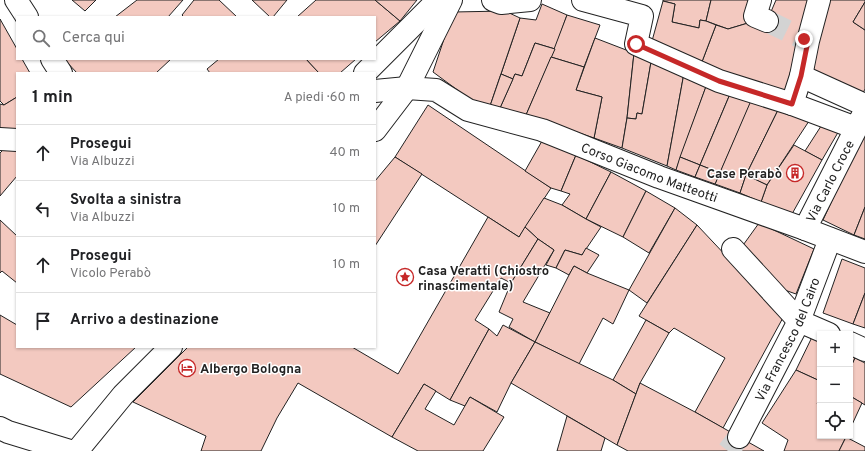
<!DOCTYPE html>
<html lang="it">
<meta charset="utf-8">
<style>
body{margin:0;font-family:Overpass,sans-serif;background:#f6f6f6;color:#202124}
.controls{position:absolute;right:12px;bottom:12px;display:grid;overflow:hidden;border-radius:0px;box-shadow:0 1px 3px #0004}
.controls button{width:36px;height:36px;display:grid;place-items:center;padding:0;border:0;border-bottom:1px solid #e0e0e0;background:#fff;color:#202124;font:20px sans-serif}
.stop{position:absolute;width:12px;height:12px;margin:-9px;border:3px solid #c62828;border-radius:50%;background:#fff}
.stop.end{background:#c62828;border-color:#fff;box-shadow:0 1px 4px #0008}
.list{margin:0;padding:0;list-style:none}
h2{display:flex;justify-content:space-between;align-items:center;height:52px;margin:0;padding:0 16px;font-size:17px}
h2 small{font-size:13px;font-weight:400;color:#757577}
.list li{display:grid;grid-template-columns:26px 1fr auto;gap:12px;align-items:center;box-sizing:border-box;height:56px;padding:0 16px;border-top:1px solid #e0e0e0}
.list b{display:block;font-size:15px;white-space:nowrap}
.list p{margin:0;font-size:13px;white-space:nowrap;color:#757577}
.list em{font-size:13px;font-style:normal;color:#757577}
.icon{flex:none;width:22px;height:22px;fill:none;stroke:currentColor;stroke-width:2;stroke-linecap:round;stroke-linejoin:round}
.map{position:relative;flex:none;width:865px;height:451px;overflow:hidden}
.search{position:absolute;background:#fff;box-shadow:0 1px 3px #0004;left:16px;top:16px;width:360px;height:44px;display:flex;align-items:center;gap:10px;box-sizing:border-box;padding:0 14px;border-radius:0px;color:#757577;font-size:15px}
.panel{position:absolute;background:#fff;box-shadow:0 1px 3px #0004;left:16px;top:72px;width:360px;height:276px;border-radius:0px}
.map>svg:first-child{display:block}
.building{fill:#f3c9c0;stroke:#222}
.lines{fill:none;stroke-linecap:round;stroke-linejoin:round}
.minor-tunnel{stroke:#d3d3d3;stroke-width:22;stroke-dasharray:22 11;stroke-linecap:butt}
.minor-casing{stroke:#222;stroke-width:24}
.major-casing{stroke:#222;stroke-width:24}
.minor{stroke:#fff;stroke-width:22}
.major{stroke:#fff;stroke-width:22}
.route{stroke:#c62828;stroke-width:5}
.labels{text-anchor:middle;stroke-width:3;stroke-linejoin:round;paint-order:stroke}
.street-label{font-size:13px;fill:#222;stroke:#fff}
.poi-label{font-size:13px;font-weight:bold;fill:#222;stroke:#fff;text-anchor:start}
</style>
<div class="map">
<svg width="865" height="451" viewBox="0 0 865 451">
<rect width="100%" height="100%" fill="#fff"/>
<g class="building">
<polygon points="72,0 96,0 85,11"/>
<polygon points="137,0 183,0 168,17 115,17"/>
<polygon points="194,0 219,0 237,17 184,17 182,15"/>
<polygon points="252,0 287,0 273,17 270,17"/>
<polygon points="316,0 375,0 400,21 375,42 375,17 297,17"/>
<polygon points="375,0 417,0 400,21"/>
<polygon points="663,0 711,0 706,21 700,20 699,28 672,22 675,4 663,1"/>
<polygon points="711,0 754,0 748,23 728,29 706,21"/>
<polygon points="776,0 814,0 790,94 700,67 716,25 728,29 748,23 767,21"/>
<polygon points="826,0 865,0 865,2 853,22 865,30 865,89 860,99 804,72"/>
<polygon points="663,1 675,4 672,22 699,28 700,20 706,21 716,25 700,67 652,41"/>
<polygon points="865,2 865,30 853,22"/>
<polygon points="542,4 567,15 555,49 535,43 522,76 515,74 513,79 501,74 520,18 536,20"/>
<polygon points="505,11 520,18 490,106 471,100 433,72 453,12"/>
<polygon points="567,15 600,25 584,67 551,57"/>
<polygon points="0,19 17,49 17,59 22,59 30,73 17,73 17,97 4,105 0,101"/>
<polygon points="595,38 634,53 627,118 622,148 594,138 602,97 576,90"/>
<polygon points="535,43 555,49 526,115 500,108 515,74 522,76"/>
<polygon points="634,53 651,62 642,114 637,113 636,119 627,118"/>
<polygon points="551,57 584,67 576,90 602,97 594,138 526,115"/>
<polygon points="64,59 171,59 156,73 77,73"/>
<polygon points="219,59 306,59 319,73 210,73 207,69"/>
<polygon points="306,59 356,59 340,73 319,73"/>
<polygon points="651,62 684,73 667,166 622,148 627,118 636,119 637,113 642,114"/>
<polygon points="684,73 708,81 676,170 667,166"/>
<polygon points="501,74 513,79 500,108 490,106"/>
<polygon points="708,81 730,94 700,165 680,157"/>
<polygon points="730,94 751,102 720,173 700,165"/>
<polygon points="753,96 780,106 746,175 740,193 715,184"/>
<polygon points="17,97 17,129 0,129 0,104 4,105"/>
<polygon points="428,105 551,188 519,237 395,157"/>
<polygon points="780,106 811,118 767,185 746,175"/>
<polygon points="823,123 840,129 822,160 805,151"/>
<polygon points="865,129 865,207 854,235 823,220"/>
<polygon points="542,141 576,155 561,191 551,188 525,171"/>
<polygon points="794,145 822,160 792,214 761,202 767,185"/>
<polygon points="7,146 17,147 17,176 0,196 0,153"/>
<polygon points="576,155 611,172 586,219 562,205 570,194 561,191"/>
<polygon points="395,157 422,174 375,246 375,181"/>
<polygon points="680,157 700,165 695,177 676,170"/>
<polygon points="700,165 720,173 715,184 695,177"/>
<polygon points="611,172 646,191 623,237 586,219"/>
<polygon points="746,175 767,185 761,202 740,193"/>
<polygon points="646,191 675,208 649,253 623,237"/>
<polygon points="544,198 562,205 586,219 601,227 582,255 565,250 556,268 546,265 554,250 538,239 525,227"/>
<polygon points="865,207 865,239 854,235"/>
<polygon points="675,208 697,225 647,303 629,290"/>
<polygon points="488,217 519,237 525,227 538,239 511,283 501,278 475,320 489,329 450,400 424,384 392,437 298,383 277,418 261,451 201,451 206,436 133,402 188,347 352,347 398,374"/>
<polygon points="0,220 17,236 17,283 2,271 0,273"/>
<polygon points="759,223 814,249 796,294 779,288 741,248"/>
<polygon points="697,225 763,295 785,314 723,428 695,412 725,358 674,328 669,333 639,316"/>
<polygon points="538,239 554,250 523,302 550,313 535,342 509,327 513,319 499,312 511,283"/>
<polygon points="586,248 599,255 587,273 574,266 569,275 556,268 565,250 582,255"/>
<polygon points="842,259 865,268 865,293 853,324 823,313"/>
<polygon points="574,266 587,273 629,290 613,324 603,318 579,364 535,342 569,275"/>
<polygon points="865,293 865,328 853,324"/>
<polygon points="0,315 17,325 17,347 136,347 71,407 0,374"/>
<polygon points="646,320 669,333 640,383 636,394 613,380"/>
<polygon points="503,325 535,342 511,383 497,412 470,397 465,406 450,400 489,329 497,336"/>
<polygon points="814,333 820,337 820,381 796,370"/>
<polygon points="535,342 613,380 636,394 617,445 511,383"/>
<polygon points="850,355 855,358 850,369"/>
<polygon points="855,358 865,363 865,405 850,396 850,369"/>
<polygon points="796,370 820,381 820,399 817,404 820,407 820,419 818,424 820,425 820,436 843,436 846,437 839,451 784,451 788,440 762,423"/>
<polygon points="640,383 695,412 764,451 628,451 617,445"/>
<polygon points="424,384 436,391 425,409 454,425 470,397 504,417 483,451 418,451 392,437"/>
<polygon points="850,396 862,403 850,429"/>
<polygon points="567,416 605,438 601,451 557,451"/>
<polygon points="846,437 865,447 865,451 839,451"/>
</g>
<g class="lines">
<g class="minor-tunnel">
<polyline points="767,21 804,39"/>
<polyline points="728,451 739,437"/>
</g>
<g class="minor-casing">
<g id="minor">
<polyline points="16,0 27,17"/>
<polyline points="493,0 501,3 530,0"/>
<polyline points="583,0 642,16 636,44 719,81 792,104 856,128"/>
<polyline points="760,0 755,16 767,21"/>
<polyline points="52,59 61,73"/>
<polyline points="365,73 438,0"/>
<polyline points="801,76 865,105"/>
<path id="s1" d="M375 91 407 88 436 90 468 110 542 130 659 177 805 229 865 252"/>
<polyline points="792,104 801,76 808,41 819,0"/>
<polyline points="375,130 407,88 451,0"/>
<polyline points="0,139 17,140"/>
<path id="s2" d="M805 229 865 111"/>
<polyline points="733,249 799,321 829,334"/>
<polyline points="850,343 865,350"/>
<path id="s3" d="M739 437 799 321 830 239"/>
<polyline points="77,451 123,395 171,347"/>
</g>
</g>
<g class="major-casing">
<polyline id="major" points="0,428 8,432 70,451"/>
</g>
<use href="#minor" class="minor"/>
<use href="#major" class="major"/>
</g>
<g class="lines">
<polyline class="route" points="636,44 719,81 792,104 801,76 808,41 804,39"/>
</g>
<defs>
<g id="building-ring" transform="scale(0.9)"><circle r="9.5" fill="#fff" stroke="#c62828" stroke-width="1.5"/><path d="M-4-6H4V6H1V3H-1V6H-4ZM-2.5-4.3h1.7v1.8h-1.7ZM.8-4.3h1.7v1.8H.8ZM-2.5-1h1.7V.8h-1.7ZM.8-1h1.7V.8H.8Z" fill="#c62828"/></g>
<g id="sight-ring" transform="scale(0.9)"><circle r="9.5" fill="#fff" stroke="#c62828" stroke-width="1.5"/><path d="M0-6L1.8-2.2L6-1.7L2.9 1.2L3.7 5.4L0 3.3L-3.7 5.4L-2.9 1.2L-6-1.7L-1.8-2.2Z" fill="#c62828"/></g>
<g id="hotel-ring" transform="scale(0.9)"><circle r="9.5" fill="#fff" stroke="#c62828" stroke-width="1.5"/><path d="M-6-4.5h1.5V1H6V5H4.5V3h-9V5H-6ZM-4 0a1.8 1.8 0 1 1 3.6 0ZM.5 0V-2.5h3Q6-2.5 6 0Z" fill="#c62828"/></g>
</defs>
<g fill-rule="evenodd">
<use href="#building-ring" x="795" y="173"/>
<use href="#sight-ring" x="405" y="277"/>
<use href="#hotel-ring" x="187" y="368"/>
</g>
<g class="labels">
<g class="street-label">
<text dy="5" stroke="none"><textPath href="#s1" startOffset="291">Corso Giacomo Matteotti</textPath></text>
<text dy="5" stroke="none"><textPath href="#s2" startOffset="54">Via Carlo Croce</textPath></text>
<text dy="5" stroke="none"><textPath href="#s3" startOffset="109">Via Francesco del Cairo</textPath></text>
</g>
<g class="poi-label">
<text x="782" y="178" text-anchor="end">Case Perabò</text>
<text x="418" y="275">Casa Veratti (Chiostro<tspan x="418" dy="15">rinascimentale)</tspan></text>
<text x="200" y="373">Albergo Bologna</text>
</g>
</g>
</svg>
<div class="controls">
<button>+</button>
<button>−</button>
<button><svg class="icon" aria-label="locate" viewBox="0 0 24 24"><circle cx="12" cy="12" r="6"/><path d="M12 2v4M12 18v4M2 12h4M18 12h4"/></svg></button>
</div>
<div class="stop" style="left:636px;top:44px"></div>
<div class="stop end" style="left:804px;top:39px"></div>
<div class="search"><svg class="icon" aria-label="search" viewBox="0 0 24 24"><circle cx="10" cy="10" r="6"/><path d="M15 15l6 6"/></svg>Cerca qui</div>
<section class="panel">
<h2>1 min<small>A piedi · 60 m</small></h2>
<ul class="list">
<li><svg class="icon" aria-label="ahead" viewBox="0 0 24 24"><path d="M12 20V5M6 11l6-6 6 6"/></svg><div><b>Prosegui</b><p>Via Albuzzi</p></div><em>40 m</em></li>
<li><svg class="icon" aria-label="left" viewBox="0 0 24 24"><path d="M17 20v-9H6M10 6l-5 5 5 5"/></svg><div><b>Svolta a sinistra</b><p>Via Albuzzi</p></div><em>10 m</em></li>
<li><svg class="icon" aria-label="ahead" viewBox="0 0 24 24"><path d="M12 20V5M6 11l6-6 6 6"/></svg><div><b>Prosegui</b><p>Vicolo Perabò</p></div><em>10 m</em></li>
<li><svg class="icon" aria-label="arrive" viewBox="0 0 24 24"><path d="M6 21V4h12l-3 4 3 4H6"/></svg><div><b>Arrivo a destinazione</b></div></li>
</ul>
</section>
</div>
